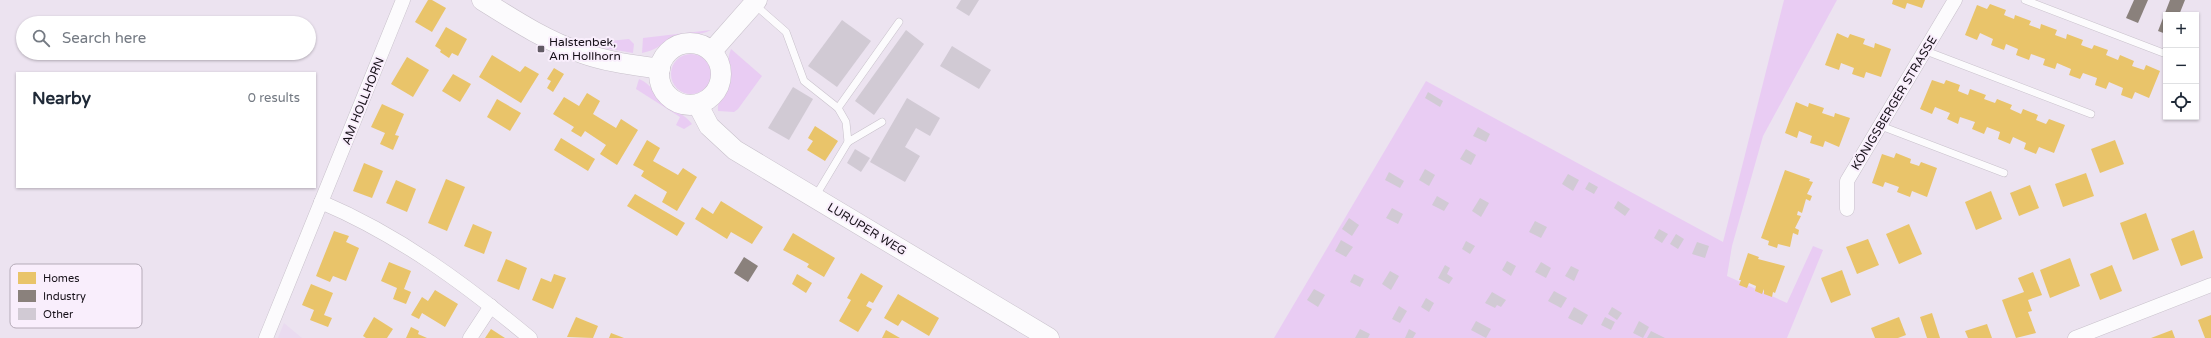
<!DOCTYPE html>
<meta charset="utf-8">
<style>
body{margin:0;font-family:"Varela Round",sans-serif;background:#f2f2f3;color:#1f2937}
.controls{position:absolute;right:12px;top:12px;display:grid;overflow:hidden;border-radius:0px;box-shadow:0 1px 3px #0004}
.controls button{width:36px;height:36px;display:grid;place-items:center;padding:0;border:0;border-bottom:1px solid #e0e1e3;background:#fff;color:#1f2937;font:20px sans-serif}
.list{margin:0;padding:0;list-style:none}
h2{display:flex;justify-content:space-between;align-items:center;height:52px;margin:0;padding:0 16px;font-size:17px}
h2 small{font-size:13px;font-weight:400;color:#747a83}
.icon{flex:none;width:22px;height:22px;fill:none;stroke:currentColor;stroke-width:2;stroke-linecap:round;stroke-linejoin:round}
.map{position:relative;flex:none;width:2211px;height:338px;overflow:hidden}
.search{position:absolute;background:#fff;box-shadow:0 1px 3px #0004;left:16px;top:16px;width:300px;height:44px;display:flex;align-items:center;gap:10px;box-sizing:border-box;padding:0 14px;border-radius:22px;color:#747a83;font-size:15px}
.panel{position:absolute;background:#fff;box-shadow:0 1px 3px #0004;left:16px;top:72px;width:300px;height:116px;border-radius:0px}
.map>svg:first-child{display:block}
.built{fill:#eadbf0}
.green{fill:#e9ccf3}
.homes{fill:#e9c46a}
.industry{fill:#8a817c}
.building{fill:#d1cad4}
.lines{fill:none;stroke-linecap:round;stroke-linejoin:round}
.lane-casing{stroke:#c8c1cb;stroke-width:8}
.street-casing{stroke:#c8c1cb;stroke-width:15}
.secondary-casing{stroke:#c8c1cb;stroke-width:21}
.lane{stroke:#fcfbfd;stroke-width:7}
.street{stroke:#fcfbfd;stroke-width:14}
.secondary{stroke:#fcfbfd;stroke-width:20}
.poi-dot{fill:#615a64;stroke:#f9eefc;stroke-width:1.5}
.labels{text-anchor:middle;stroke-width:4;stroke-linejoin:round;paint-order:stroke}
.poi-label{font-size:12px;fill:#161018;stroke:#f9eefc;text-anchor:start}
.street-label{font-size:12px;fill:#161018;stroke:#f9eefc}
.key{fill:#f9eefc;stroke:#b5abb8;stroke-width:1}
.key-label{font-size:11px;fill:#161018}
</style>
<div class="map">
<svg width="2211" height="338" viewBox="0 0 2211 338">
<rect width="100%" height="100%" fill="#ece3f0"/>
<polygon class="built" points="284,323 302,338 278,338"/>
<g class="green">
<polygon points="1784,0 1837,0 1763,136 1732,246 1727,276 1787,303 1813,246 1823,250 1787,338 1274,338 1426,81 1723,242"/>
<path d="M711 30C699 36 688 34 677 37 663 41 659 50 642 53L643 38Z"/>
<polygon points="629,39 634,44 633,53 588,45 589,43"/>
<path d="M731 49 762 76 738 109 734 112 718 111C717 101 723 94 726 84 730 72 726 61 731 49Z"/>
<circle cx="691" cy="74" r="20"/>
<path d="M639 79C651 84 653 92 662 101 671 110 684 113 692 124L684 129 676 125 680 117 636 89Z"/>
</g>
<g class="homes">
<polygon points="428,0 432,0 446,8 432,32 415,22"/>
<polygon points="1893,0 1925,0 1922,8 1907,3 1905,9 1892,4"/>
<polygon points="1990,4 2006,10 2004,15 2014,19 2015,15 2031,21 2029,25 2040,29 2041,24 2057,30 2055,35 2066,39 2067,34 2083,40 2081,45 2092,49 2094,45 2108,50 2106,55 2118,60 2120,55 2134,61 2132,66 2144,70 2146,65 2160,71 2149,98 2135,92 2132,99 2121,95 2123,88 2109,82 2106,89 2095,85 2097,78 2083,73 2080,79 2069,75 2071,69 2057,63 2055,69 2043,65 2045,59 2031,54 2029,60 2016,55 2018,49 2006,44 2004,50 1991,45 1993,39 1980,33 1977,40 1965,35 1977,5 1987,9"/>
<polygon points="446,27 467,39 458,56 452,53 449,58 440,52 441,50 435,46"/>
<polygon points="1837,33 1848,38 1850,34 1865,39 1863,44 1874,48 1875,43 1891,49 1881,77 1866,72 1864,78 1852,74 1854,68 1841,63 1839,70 1825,65"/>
<polygon points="492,55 520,72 525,66 539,74 521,103 479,77"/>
<polygon points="407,57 429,70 413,97 391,84"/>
<polygon points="554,68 564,74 553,92 547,88 551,81 547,79"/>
<polygon points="453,74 471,84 460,102 442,91"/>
<polygon points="1932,80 1944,84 1946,80 1960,85 1958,91 1968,95 1970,89 1986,95 1984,99 1995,103 1997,99 2012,105 2010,109 2021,114 2023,109 2038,115 2036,120 2046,124 2049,119 2065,125 2054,153 2039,147 2036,154 2024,149 2026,143 2013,137 2010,144 1998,139 2000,132 1987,127 1984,134 1972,129 1975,122 1960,117 1958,124 1947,119 1950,113 1935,107 1932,114 1920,109"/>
<polygon points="587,93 600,101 593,114 616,128 621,119 638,130 617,165 600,154 606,145 585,131 581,137 571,131 574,127 553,114 564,97 579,106"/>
<polygon points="497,99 521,113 510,131 487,117"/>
<polygon points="1796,102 1808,107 1809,103 1824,108 1822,113 1834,117 1835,113 1850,118 1839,147 1825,141 1823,147 1810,143 1812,136 1799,131 1797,138 1785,133"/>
<polygon points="382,104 404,114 395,135 399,136 393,150 380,144 385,133 371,127"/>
<polygon points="815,126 838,141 825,161 807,150 813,141 808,138"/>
<polygon points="561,138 595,159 588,171 554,150"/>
<polygon points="647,140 660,148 653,161 678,175 683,168 697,177 677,211 662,202 667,192 641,176 644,171 633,165"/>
<polygon points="2115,140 2124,164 2100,173 2091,149"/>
<polygon points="1896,153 1911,159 1910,163 1919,166 1921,162 1937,168 1927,197 1912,191 1910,197 1897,192 1899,187 1885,182 1883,187 1872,183 1882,154 1894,158"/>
<polygon points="364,163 383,171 372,198 353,191"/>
<polygon points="1785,170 1810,179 1809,181 1813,182 1807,194 1812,196 1810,201 1806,199 1802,213 1798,211 1797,215 1801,216 1795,228 1799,230 1798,235 1793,233 1790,247 1778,244 1777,248 1768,245 1769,241 1761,238"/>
<polygon points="2086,173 2094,196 2063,207 2055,184"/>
<polygon points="446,179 465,187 447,231 428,223"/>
<polygon points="396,180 416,189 407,212 386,203"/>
<polygon points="2030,185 2039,208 2019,216 2010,193"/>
<polygon points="1991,191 2002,219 1976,230 1965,202"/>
<polygon points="635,194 685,223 677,236 627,206"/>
<polygon points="721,201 763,227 752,244 731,232 727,239 695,219 702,207 713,214"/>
<polygon points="2146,213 2159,250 2133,260 2120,223"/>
<polygon points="473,224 492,232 484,254 464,246"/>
<polygon points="1909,224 1922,254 1899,264 1886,234"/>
<polygon points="2194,230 2203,258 2181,266 2171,239"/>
<polygon points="334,231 349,236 346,242 359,248 346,281 333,276 330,282 316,276"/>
<polygon points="793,233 835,258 824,277 807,267 809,264 783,250"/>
<polygon points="1868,239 1879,265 1857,274 1846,247"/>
<polygon points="1748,253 1759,257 1758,259 1785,266 1775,293 1773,292 1772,297 1764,294 1764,289 1762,294 1755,291 1756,286 1749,283 1747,288 1739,285 1741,280 1739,280"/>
<polygon points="2070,258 2080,286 2050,298 2040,270"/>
<polygon points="506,259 527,268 519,290 497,281"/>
<polygon points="389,262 411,271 404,289 411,292 406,304 393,299 397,288 381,281"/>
<polygon points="2112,265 2122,291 2100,300 2090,274"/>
<polygon points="1842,270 1851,295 1831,303 1821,278"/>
<polygon points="2033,272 2042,295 2028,300 2032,311 2028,312 2036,333 2016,338 2002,300 2024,292 2018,278"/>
<polygon points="861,273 883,286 873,303 869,301 866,306 872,309 858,332 839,321 851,300 847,298"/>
<polygon points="554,274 566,278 553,309 532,300 541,278 551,282"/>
<polygon points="797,274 812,283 806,293 792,284"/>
<polygon points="311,284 333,293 324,315 332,318 328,327 310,320 314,310 302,305"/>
<polygon points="435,290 458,304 445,327 422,313 419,319 411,315 422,297 428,301"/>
<polygon points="898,294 939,318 929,336 902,320 898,326 884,318"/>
<polygon points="1932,313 1940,338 1927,338 1920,317"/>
<polygon points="2211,315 2211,338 2205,338 2198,320"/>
<polygon points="374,317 393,329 387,338 366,338 363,336"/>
<polygon points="576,317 598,326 593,338 567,337"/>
<polygon points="1899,317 1906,335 1898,338 1875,338 1871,328"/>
<polygon points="1987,324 1992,338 1968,338 1965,331"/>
<polygon points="411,327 419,331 418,334 427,338 406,338"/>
<polygon points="491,329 505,338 485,338"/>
<polygon points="886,330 900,338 882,338"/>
<polygon points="2172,330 2175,338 2151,338"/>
<polygon points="611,333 624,338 609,338"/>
</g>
<g class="industry">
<polygon points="2134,0 2148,0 2138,23 2126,18"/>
<polygon points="2170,0 2185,0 2179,15 2166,15 2166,34 2158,31"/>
<polygon points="744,257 758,266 748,282 734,273"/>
</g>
<g class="building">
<polygon points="961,0 979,0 969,16 956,8"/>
<polygon points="842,20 871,41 837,87 808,66"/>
<polygon points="906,30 924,44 874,115 855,101"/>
<polygon points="952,46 991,70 979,89 940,66"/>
<polygon points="793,87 813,99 789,140 768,128"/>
<polygon points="1428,92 1443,101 1440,107 1425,98"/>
<polygon points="907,98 940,118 930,136 916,128 905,147 920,156 905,182 870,162"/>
<polygon points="1478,127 1490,134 1486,142 1473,136"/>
<polygon points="855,149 870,158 861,172 847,163"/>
<polygon points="1466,149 1476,155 1471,165 1460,159"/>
<polygon points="1425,169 1435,175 1429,186 1419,180"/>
<polygon points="1389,172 1404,181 1400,188 1385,180"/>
<polygon points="1568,174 1579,180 1573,191 1562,184"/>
<polygon points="1589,182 1598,187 1594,194 1585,189"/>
<polygon points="1437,196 1449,203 1444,211 1432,205"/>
<polygon points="1480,198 1489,203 1481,217 1472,211"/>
<polygon points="1618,201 1630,209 1625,216 1614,208"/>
<polygon points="1392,208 1403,214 1398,224 1386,218"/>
<polygon points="1349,218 1359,225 1352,236 1342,229"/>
<polygon points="1535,221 1547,227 1541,238 1529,232"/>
<polygon points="1659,229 1668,234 1662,243 1654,238"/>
<polygon points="1676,234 1684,239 1678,249 1670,244"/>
<polygon points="1341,240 1353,247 1346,257 1335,251"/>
<polygon points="1466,241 1475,246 1470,254 1462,249"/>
<polygon points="1697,242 1709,246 1705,258 1692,254"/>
<polygon points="1507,261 1516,266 1511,276 1502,270"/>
<polygon points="1541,262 1551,268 1546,278 1535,272"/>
<polygon points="1445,265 1450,268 1447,274 1453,278 1449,284 1438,278"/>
<polygon points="1571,266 1579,270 1574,281 1565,276"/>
<polygon points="1390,271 1399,276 1391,290 1382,284"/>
<polygon points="1354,274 1364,279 1360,287 1350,282"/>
<polygon points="1314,289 1325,295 1318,307 1307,300"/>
<polygon points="1554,291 1567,298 1561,308 1548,301"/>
<polygon points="1492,292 1506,300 1501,307 1497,305 1495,308 1485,303"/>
<polygon points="1426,298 1434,303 1429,312 1421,307"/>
<polygon points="1399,306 1407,311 1400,323 1392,319"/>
<polygon points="1574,307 1588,315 1582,325 1568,318"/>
<polygon points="1612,307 1622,313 1617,320 1608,314"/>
<polygon points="1605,317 1615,322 1611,330 1601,325"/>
<polygon points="1476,321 1491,329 1486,338 1471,330"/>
<polygon points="1639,321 1649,327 1643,338 1633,333"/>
<polygon points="1360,329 1370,334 1368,338 1355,338"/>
<polygon points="1409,329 1416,333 1413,338 1405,338"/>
<polygon points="1651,331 1665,338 1647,338"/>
</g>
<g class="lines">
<g class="lane-casing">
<g id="lane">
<polyline points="2025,0 2166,54"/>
<polyline points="754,4 786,32 804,81 838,108 846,122 848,142"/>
<polyline points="1926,51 2091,114"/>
<polyline points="838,108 899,22"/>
<polyline points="1881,126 2004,173"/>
<polyline points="815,197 848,142 882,122"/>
</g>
</g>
<g class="street-casing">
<g id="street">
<path d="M321 202C399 235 465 284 530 338"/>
<polyline points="1847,209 1847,181 1955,0"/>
<polyline points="266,338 403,0"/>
<polyline points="470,338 491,306"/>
<polyline points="2075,338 2211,285"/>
</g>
</g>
<g class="secondary-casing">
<g id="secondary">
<path d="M482 0C514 20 546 41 582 53 607 62 634 65 660 69"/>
<circle cx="690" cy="74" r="31"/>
<polyline points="712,51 757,0"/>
<polyline points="698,105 709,126 735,150 1049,338"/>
</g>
</g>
<use href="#lane" class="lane"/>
<use href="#street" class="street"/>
<use href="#secondary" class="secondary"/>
</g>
<rect class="poi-dot" x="537" y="45" width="8" height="8" rx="2"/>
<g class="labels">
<g class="poi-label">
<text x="549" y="46">Halstenbek,<tspan x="549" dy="14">Am Hollhorn</tspan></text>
</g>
<g class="street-label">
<text transform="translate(363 101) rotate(-68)" y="4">AM HOLLHORN</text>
<text transform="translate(1894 103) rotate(-59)" y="4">KÖNIGSBERGER STRASSE</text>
<text transform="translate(867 229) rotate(31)" y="4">LURUPER WEG</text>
</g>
</g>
<rect x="10" y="264" width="132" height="64" rx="6" class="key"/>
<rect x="18" y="272" width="18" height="12" fill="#e9c46a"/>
<rect x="18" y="290" width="18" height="12" fill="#8a817c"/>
<rect x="18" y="308" width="18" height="12" fill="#d1cad4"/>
<g class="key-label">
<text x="43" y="282">Homes</text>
<text x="43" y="300">Industry</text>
<text x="43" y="318">Other</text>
</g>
</svg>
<div class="controls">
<button>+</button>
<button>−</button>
<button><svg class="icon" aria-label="locate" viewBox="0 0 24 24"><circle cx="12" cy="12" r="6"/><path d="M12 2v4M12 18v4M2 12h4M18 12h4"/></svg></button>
</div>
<div class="search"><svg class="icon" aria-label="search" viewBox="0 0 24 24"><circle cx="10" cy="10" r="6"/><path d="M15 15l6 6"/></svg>Search here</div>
<section class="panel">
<h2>Nearby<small>0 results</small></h2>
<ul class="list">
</ul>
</section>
</div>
